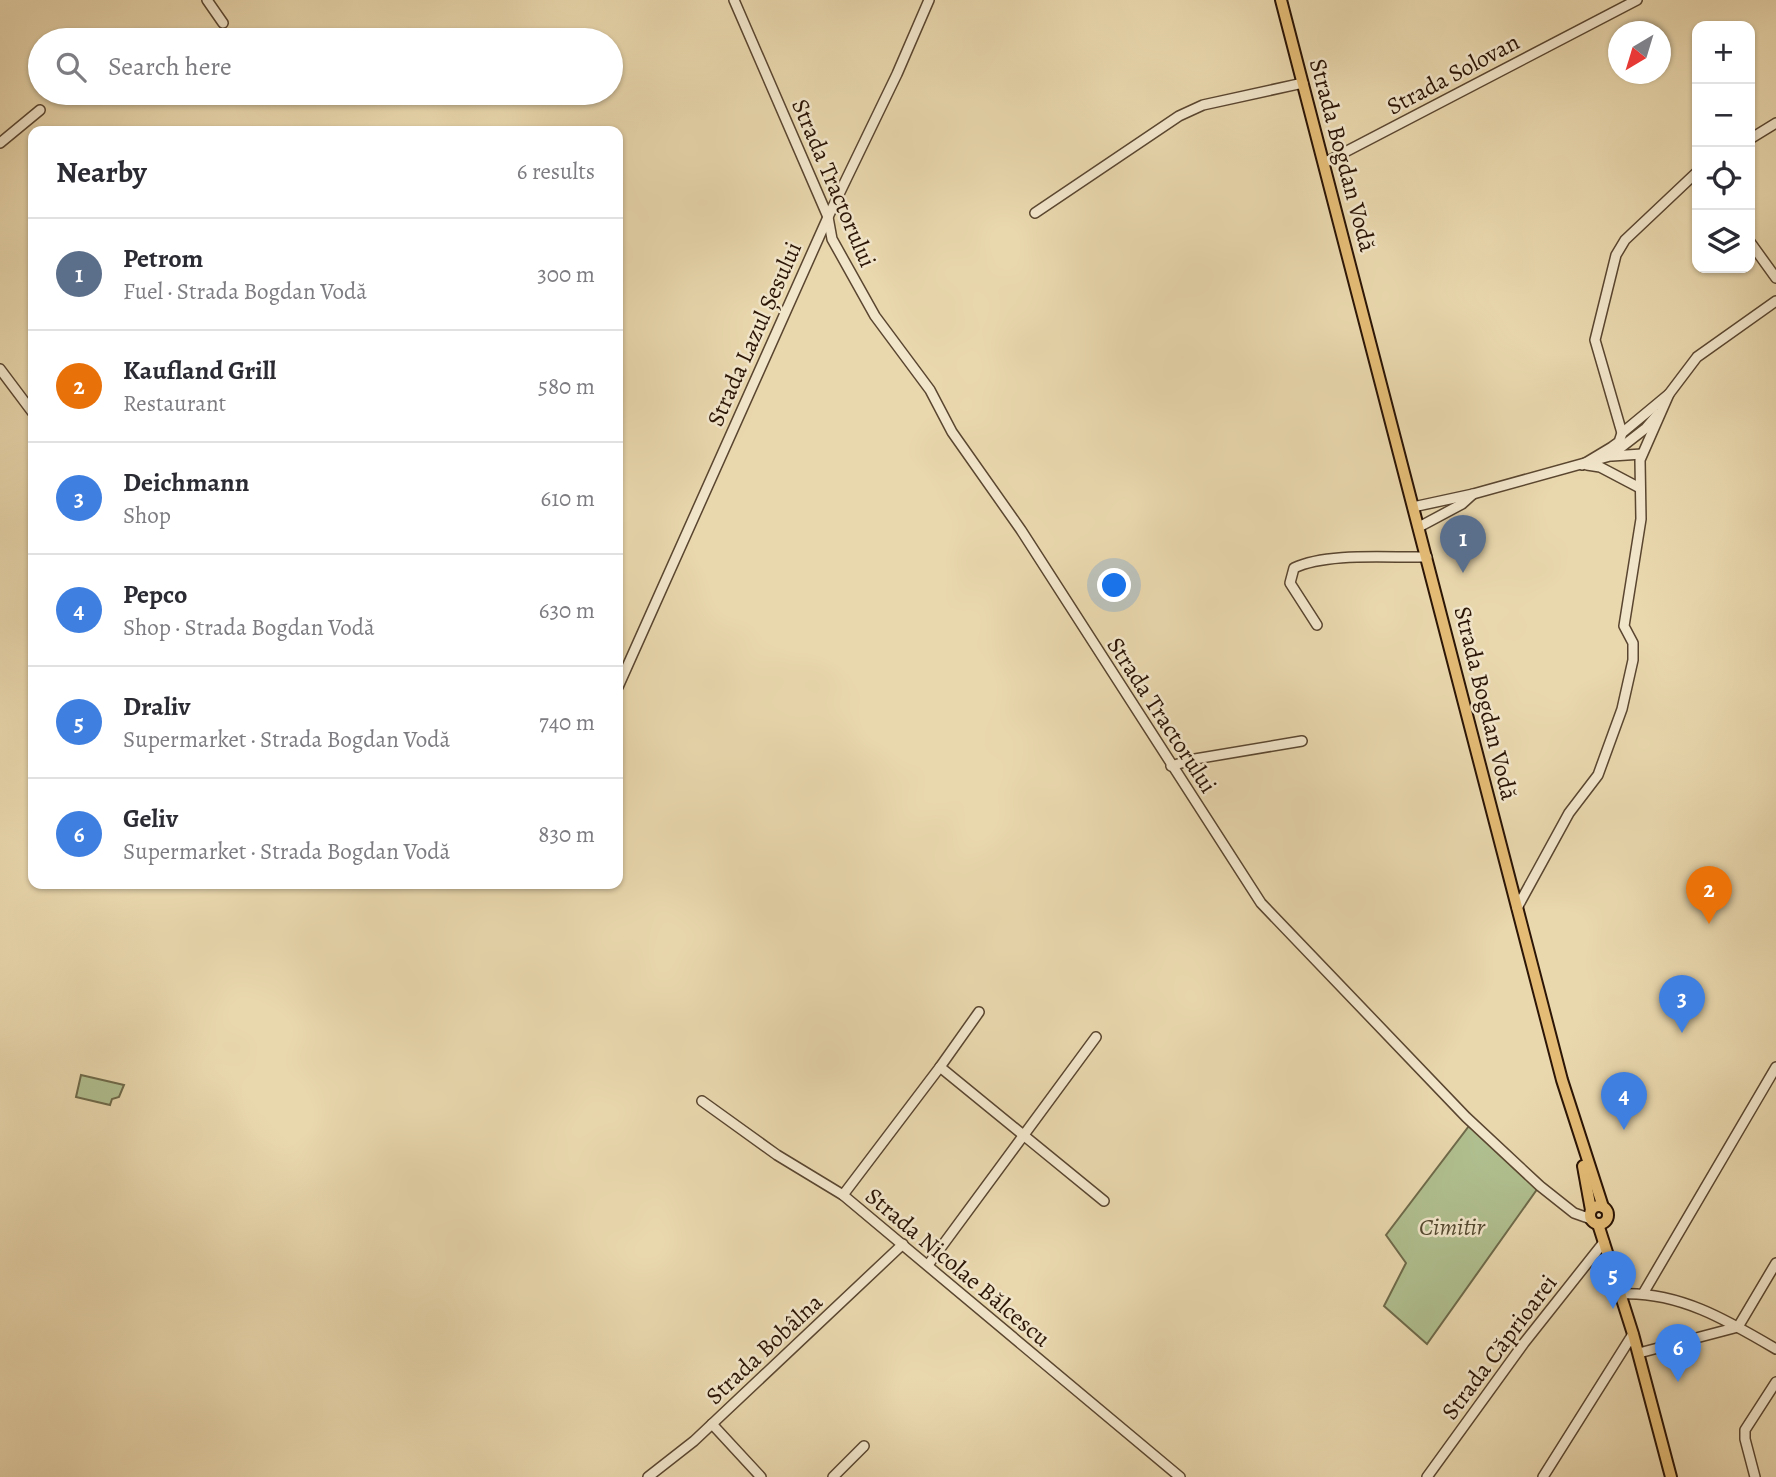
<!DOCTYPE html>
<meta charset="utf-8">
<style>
body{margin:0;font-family:Alegreya,serif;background:#f2f2f3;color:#2b2b33}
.controls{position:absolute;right:21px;top:21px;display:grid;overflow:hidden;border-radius:14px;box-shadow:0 2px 5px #0004}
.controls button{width:63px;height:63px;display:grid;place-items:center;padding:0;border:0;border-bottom:2px solid #e1e1e2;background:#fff;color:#2b2b33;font:35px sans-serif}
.compass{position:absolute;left:1608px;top:21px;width:63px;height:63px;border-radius:50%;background:#fff;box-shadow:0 2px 5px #0004;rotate:218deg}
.you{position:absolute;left:1115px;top:586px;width:24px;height:24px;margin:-18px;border:5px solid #fff;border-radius:50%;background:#1a73e8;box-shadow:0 0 0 10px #1a73e833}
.badge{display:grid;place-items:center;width:46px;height:46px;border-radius:50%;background:#d93025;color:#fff;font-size:23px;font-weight:700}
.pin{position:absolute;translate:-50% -58px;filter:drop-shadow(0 2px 4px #0008)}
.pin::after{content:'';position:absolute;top:37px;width:24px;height:21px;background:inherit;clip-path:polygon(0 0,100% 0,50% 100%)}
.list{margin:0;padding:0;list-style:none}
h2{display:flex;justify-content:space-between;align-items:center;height:91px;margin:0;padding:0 28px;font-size:30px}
h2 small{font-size:23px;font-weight:400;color:#7c7c81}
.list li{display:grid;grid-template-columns:46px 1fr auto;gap:21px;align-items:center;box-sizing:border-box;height:112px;padding:0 28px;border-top:2px solid #e1e1e2}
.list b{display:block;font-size:26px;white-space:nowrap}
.list p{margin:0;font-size:23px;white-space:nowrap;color:#7c7c81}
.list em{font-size:23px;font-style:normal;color:#7c7c81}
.icon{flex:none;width:38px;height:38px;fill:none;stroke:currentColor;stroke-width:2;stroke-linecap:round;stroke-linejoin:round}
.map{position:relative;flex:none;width:1776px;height:1477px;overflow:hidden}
.search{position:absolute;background:#fff;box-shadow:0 2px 5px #0004;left:28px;top:28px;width:595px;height:77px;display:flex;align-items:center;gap:18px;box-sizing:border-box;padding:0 24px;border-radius:38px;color:#7c7c81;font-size:26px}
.panel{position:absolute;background:#fff;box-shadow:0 2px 5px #0004;left:28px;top:126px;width:595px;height:763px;border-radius:14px}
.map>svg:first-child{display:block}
.green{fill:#b0bf8f;stroke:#6e6a4a;stroke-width:2}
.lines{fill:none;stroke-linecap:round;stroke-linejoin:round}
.minor-casing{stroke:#5a4630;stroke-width:12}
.major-casing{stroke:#2b1506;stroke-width:14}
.minor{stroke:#f1e5ca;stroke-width:9}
.major{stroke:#e4bc76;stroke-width:10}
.labels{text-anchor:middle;stroke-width:5;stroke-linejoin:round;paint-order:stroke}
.street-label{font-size:24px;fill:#2b1506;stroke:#f1e5ca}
.park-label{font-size:24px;font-style:italic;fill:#53482f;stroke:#f1e5ca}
</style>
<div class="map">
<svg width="1776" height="1477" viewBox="0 0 1776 1477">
<rect width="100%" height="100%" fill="#e9d7ad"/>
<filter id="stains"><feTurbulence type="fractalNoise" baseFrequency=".00286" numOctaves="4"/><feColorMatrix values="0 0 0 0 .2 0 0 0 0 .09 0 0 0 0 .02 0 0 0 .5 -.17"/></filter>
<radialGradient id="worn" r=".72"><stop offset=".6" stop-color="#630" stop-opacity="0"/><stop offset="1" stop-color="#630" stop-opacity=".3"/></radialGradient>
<g class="green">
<polygon points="81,1075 124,1085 119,1097 112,1099 110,1105 76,1097"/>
<polygon points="1469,1126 1538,1188 1427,1344 1384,1306 1406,1263 1386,1235"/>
</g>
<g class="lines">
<g class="minor-casing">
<g id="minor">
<polyline points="207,0 223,23"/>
<polyline points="734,0 828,217 832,239 875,316 930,390 952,432 1021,530 1261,903 1466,1117 1540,1186 1574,1213 1591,1219"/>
<polyline points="1750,139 1776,123"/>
<polyline points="0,143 40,110"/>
<polyline points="1324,163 1637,0"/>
<polyline points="1035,213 1179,116 1203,105 1303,83"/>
<polyline points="1750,242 1776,278"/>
<polyline points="0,369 33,413"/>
<polyline points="1622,433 1595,340 1616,255 1625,240 1697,172"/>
<polyline points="1612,456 1642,454"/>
<polyline points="1582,465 1612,447 1619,442 1622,433 1669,394"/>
<polyline points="1587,465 1600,467 1638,487"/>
<polyline points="1413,507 1473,494 1610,456 1646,428 1658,414"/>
<polyline points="1419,527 1462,504 1473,494"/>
<path d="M1317 625 1290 583 1294 568C1327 552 1390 558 1427 557"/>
<polyline points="618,687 828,217 897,74 929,0"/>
<polyline points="1171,766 1195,759 1302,741"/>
<polyline points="1517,908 1569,813 1598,775 1622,709 1633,660 1633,643 1624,626 1641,519 1640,460 1669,394 1697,357 1776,301"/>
<polyline points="940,1067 979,1012"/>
<polyline points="702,1101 777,1155 843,1195 1180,1477"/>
<polyline points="843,1195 940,1067 1104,1201"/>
<polyline points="928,1265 1096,1037"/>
<polyline points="1644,1292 1776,1067"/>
<path d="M1620 1294C1678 1291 1727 1320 1776 1349"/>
<polyline points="1639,1353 1738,1327 1776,1263"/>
<polyline points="712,1424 761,1477"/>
<polyline points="648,1477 694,1441 903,1244"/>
<polyline points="833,1477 864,1446"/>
<polyline points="1427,1477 1524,1343 1604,1242"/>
<polyline points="1543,1477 1633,1334"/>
<polyline points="1755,1477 1745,1439 1745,1430 1776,1382"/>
</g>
</g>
<g class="major-casing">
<g id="major">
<polyline points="1281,0 1562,1080 1603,1207"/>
<polyline points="1583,1166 1591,1210"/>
<circle cx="1599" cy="1215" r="9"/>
<polyline points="1598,1224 1633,1334 1671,1477"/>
</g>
</g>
<use href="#minor" class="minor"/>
<use href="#major" class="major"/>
</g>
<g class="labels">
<g class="street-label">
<text transform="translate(1453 74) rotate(-28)" y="8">Strada Solovan</text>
<text transform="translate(1343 155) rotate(75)" y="8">Strada Bogdan Vodă</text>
<text transform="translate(834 183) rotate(67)" y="8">Strada Tractorului</text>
<text transform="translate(754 334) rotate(-66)" y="8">Strada Lazul Șesului</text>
<text transform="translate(1486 703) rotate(76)" y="8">Strada Bogdan Vodă</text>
<text transform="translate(1162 715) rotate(57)" y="8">Strada Tractorului</text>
<text transform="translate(958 1267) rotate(40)" y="8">Strada Nicolae Bălcescu</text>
<text transform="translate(1499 1347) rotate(-53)" y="8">Strada Căprioarei</text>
<text transform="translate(764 1349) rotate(-43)" y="8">Strada Bobâlna</text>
</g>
<g class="park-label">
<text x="1452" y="1235">Cimitir</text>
</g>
</g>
<rect width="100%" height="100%" filter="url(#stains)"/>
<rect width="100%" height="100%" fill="url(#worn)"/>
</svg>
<div class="controls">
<button>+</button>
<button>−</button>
<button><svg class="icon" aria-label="locate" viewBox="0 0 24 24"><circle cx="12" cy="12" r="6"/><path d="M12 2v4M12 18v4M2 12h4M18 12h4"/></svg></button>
<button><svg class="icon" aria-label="layers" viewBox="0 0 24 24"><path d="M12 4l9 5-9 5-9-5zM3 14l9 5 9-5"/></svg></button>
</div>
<svg class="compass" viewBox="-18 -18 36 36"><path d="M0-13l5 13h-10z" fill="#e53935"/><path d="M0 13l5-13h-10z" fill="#7c7c81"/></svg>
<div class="you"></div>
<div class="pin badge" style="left:1463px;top:573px;background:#5c6f8a">1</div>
<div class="pin badge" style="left:1709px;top:924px;background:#e8710a">2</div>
<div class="pin badge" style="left:1682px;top:1033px;background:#3f7fe0">3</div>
<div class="pin badge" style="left:1624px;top:1130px;background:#3f7fe0">4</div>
<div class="pin badge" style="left:1613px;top:1309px;background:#3f7fe0">5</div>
<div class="pin badge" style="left:1678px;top:1382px;background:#3f7fe0">6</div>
<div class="search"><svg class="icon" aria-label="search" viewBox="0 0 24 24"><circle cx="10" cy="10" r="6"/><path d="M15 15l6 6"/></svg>Search here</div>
<section class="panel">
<h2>Nearby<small>6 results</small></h2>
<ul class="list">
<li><span class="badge" style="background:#5c6f8a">1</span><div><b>Petrom</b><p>Fuel · Strada Bogdan Vodă</p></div><em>300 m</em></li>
<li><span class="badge" style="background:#e8710a">2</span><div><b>Kaufland Grill</b><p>Restaurant</p></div><em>580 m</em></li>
<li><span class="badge" style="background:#3f7fe0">3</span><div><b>Deichmann</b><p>Shop</p></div><em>610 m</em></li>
<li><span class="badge" style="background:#3f7fe0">4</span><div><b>Pepco</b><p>Shop · Strada Bogdan Vodă</p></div><em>630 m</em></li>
<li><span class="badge" style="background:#3f7fe0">5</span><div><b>Draliv</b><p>Supermarket · Strada Bogdan Vodă</p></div><em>740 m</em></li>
<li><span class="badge" style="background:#3f7fe0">6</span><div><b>Geliv</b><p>Supermarket · Strada Bogdan Vodă</p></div><em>830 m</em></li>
</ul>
</section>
</div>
